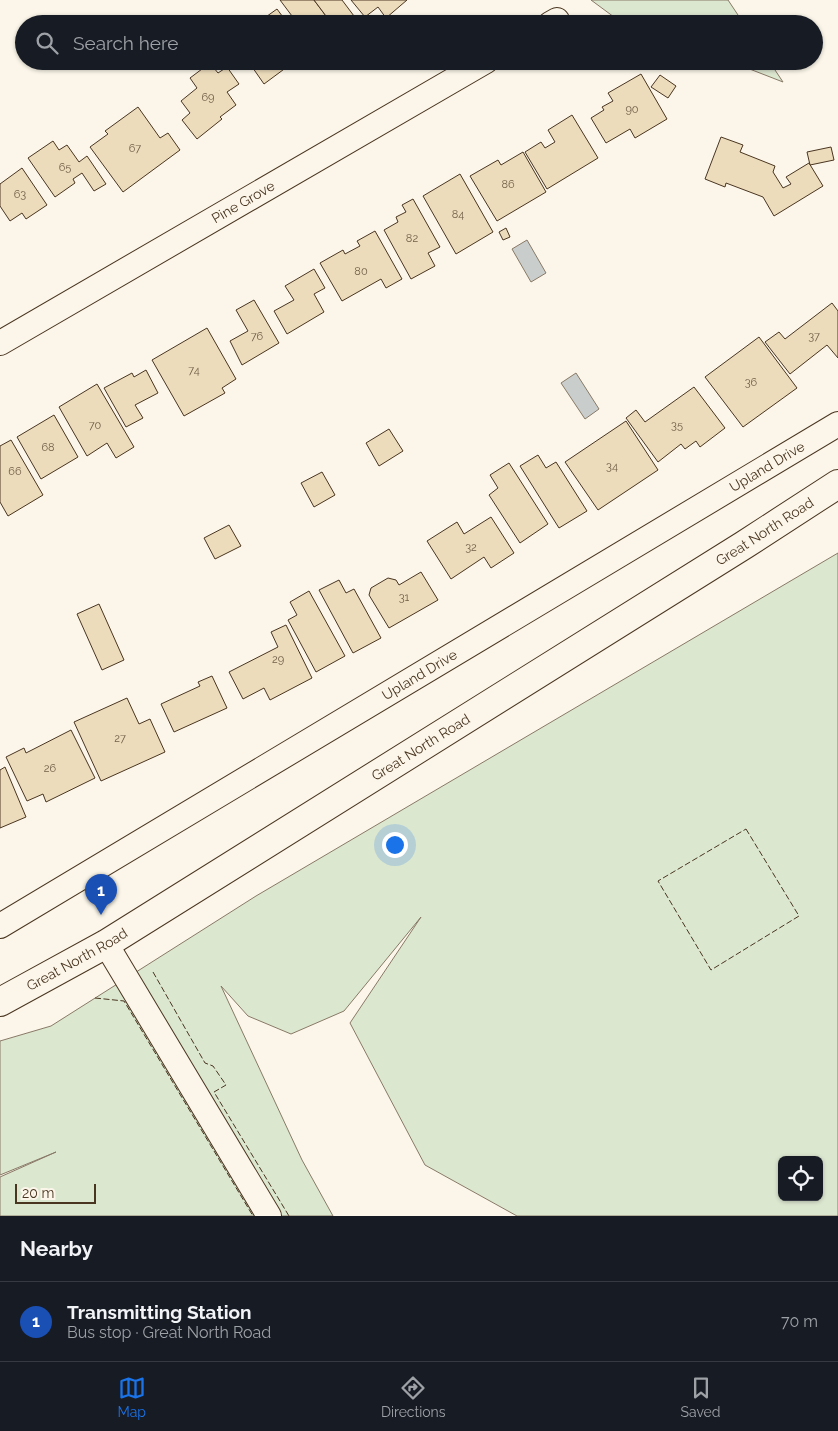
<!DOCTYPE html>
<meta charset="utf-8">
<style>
body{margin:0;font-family:Raleway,sans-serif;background:#20242c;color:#f1f3f6}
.controls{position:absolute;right:15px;bottom:15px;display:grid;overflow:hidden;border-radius:8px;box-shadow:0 1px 4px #0004}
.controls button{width:45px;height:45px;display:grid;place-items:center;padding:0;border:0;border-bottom:1px solid #363941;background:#171b24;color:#f1f3f6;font:25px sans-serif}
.scale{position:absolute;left:15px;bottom:12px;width:81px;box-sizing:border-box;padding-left:5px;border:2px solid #4a3520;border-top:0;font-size:14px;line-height:18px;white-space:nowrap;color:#4a3520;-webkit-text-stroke:4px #fbf6e9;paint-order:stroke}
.you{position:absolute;left:394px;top:844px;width:18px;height:18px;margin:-12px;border:4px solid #fff;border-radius:50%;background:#1a73e8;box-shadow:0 0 0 8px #1a73e833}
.badge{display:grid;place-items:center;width:32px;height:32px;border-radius:50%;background:#1a73e8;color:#fff;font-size:16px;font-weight:700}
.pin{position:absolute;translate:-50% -41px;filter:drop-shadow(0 1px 2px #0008)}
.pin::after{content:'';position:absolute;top:26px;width:18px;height:15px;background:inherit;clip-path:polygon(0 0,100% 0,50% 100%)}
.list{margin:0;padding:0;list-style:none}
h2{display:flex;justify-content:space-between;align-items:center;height:65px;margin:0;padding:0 20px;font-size:21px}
h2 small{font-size:16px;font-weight:400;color:#9ea1a6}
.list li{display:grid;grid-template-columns:32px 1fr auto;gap:15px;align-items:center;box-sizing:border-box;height:80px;padding:0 20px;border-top:1px solid #363941}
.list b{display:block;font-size:19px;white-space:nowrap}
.list p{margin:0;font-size:16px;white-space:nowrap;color:#9ea1a6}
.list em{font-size:16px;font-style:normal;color:#9ea1a6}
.icon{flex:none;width:28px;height:28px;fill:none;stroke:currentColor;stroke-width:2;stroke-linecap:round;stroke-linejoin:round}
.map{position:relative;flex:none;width:838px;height:1216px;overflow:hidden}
.search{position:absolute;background:#171b24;box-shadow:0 1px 4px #0004;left:15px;right:15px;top:15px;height:55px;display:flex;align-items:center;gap:12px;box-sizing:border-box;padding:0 18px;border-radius:28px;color:#9ea1a6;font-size:19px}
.sheet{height:145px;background:#171b24}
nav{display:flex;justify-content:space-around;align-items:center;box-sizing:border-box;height:70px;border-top:1px solid #363941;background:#171b24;font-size:14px;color:#9ea1a6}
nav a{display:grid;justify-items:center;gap:2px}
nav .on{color:#1a73e8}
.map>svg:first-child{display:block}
.green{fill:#dce7d0;stroke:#887966;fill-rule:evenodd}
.water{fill:#c9cecd;stroke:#887966}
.building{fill:#ecdcbc;stroke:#4a3520}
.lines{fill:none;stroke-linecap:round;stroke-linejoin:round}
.minor-casing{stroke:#4a3520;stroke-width:26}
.primary-casing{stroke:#4a3520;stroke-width:30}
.minor{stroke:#fbf6e9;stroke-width:24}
.primary{stroke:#fbf6e9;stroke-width:28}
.fence{stroke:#4a3520;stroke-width:1;stroke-dasharray:6 2.5;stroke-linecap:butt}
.labels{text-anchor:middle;stroke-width:4;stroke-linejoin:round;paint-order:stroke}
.number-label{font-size:11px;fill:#725f47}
.street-label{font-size:14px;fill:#4a3520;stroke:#fbf6e9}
</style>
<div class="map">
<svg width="838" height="1216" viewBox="0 0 838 1216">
<rect width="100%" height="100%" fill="#fbf6e9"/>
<g class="green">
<polygon points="591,0 728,0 744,24 631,24 614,17"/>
<polygon points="729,61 769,61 783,82"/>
<path d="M838 553V1216H517L425 1165 350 1023 421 917 344 1011 291 1034 248 1016 221 986 302 1160 333 1216H0V1177L56 1152 0 1175V1041L51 1026 256 896ZM782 1160H819V1197H782Z"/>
</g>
<g class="water">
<polygon points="527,240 546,273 531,282 512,249"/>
<polygon points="576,373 599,409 585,419 561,383"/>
</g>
<g class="building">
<polygon points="280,0 314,0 332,24 298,24"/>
<polygon points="314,0 342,0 357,20 352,24 332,24"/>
<polygon points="351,0 407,0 386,18 378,7 365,17"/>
<polygon points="277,9 288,24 256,24"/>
<polygon points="248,61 295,61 264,84"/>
<polygon points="210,63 218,73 227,67 239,84 227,92 236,105 220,117 222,119 197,139 182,120 190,113 181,101 197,88 190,78"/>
<polygon points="641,74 667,119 635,138 630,129 606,143 591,118 604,110 602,107 613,101 608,93"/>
<polygon points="660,75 676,86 668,98 651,87"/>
<polygon points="138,107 160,138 168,133 180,150 123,192 90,147 108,134 105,131"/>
<polygon points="572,115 598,158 547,189 525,152 541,142 545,148 555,142 548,130"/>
<polygon points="721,137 743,145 740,152 775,166 773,172 783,188 791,184 786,177 809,163 823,186 774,216 763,197 726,183 725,187 705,179"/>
<polygon points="53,141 59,150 67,145 79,162 87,156 106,184 94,191 82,173 73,179 75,183 55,197 28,158"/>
<polygon points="831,147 834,160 810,165 807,152"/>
<polygon points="523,152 546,192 497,221 470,176 498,160 501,165"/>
<polygon points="22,168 47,205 26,219 22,213 10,221 0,206 0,184"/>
<polygon points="460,174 493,232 456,254 423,196"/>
<polygon points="413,199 440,247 428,253 435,266 411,279 384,230 398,222 396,217 406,212 402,205"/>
<polygon points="506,228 510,237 503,240 499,232"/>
<polygon points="375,231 402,279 386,288 381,279 342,301 320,263 343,250 345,254 360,246 357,241"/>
<polygon points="314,269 325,288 314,294 324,312 287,334 274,311 294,300 285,286"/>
<polygon points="254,300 279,343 242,365 230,341 248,331 236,310"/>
<polygon points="832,303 838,311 838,358 827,345 790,374 765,342 779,332 785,339"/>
<polygon points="207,328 236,379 222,388 225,393 184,416 152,360"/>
<polygon points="759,337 797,388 743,427 705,377"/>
<polygon points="146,370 158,393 135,405 143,418 126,427 104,388 132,373 134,377"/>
<polygon points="97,384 134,447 116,458 107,443 87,456 59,407"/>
<polygon points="694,387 725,428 700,447 696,441 685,449 681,444 658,462 626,418 636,410 645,422"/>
<polygon points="54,415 78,457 41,479 17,437"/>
<polygon points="626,421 658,470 598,510 565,462"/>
<polygon points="389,429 403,451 379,466 366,443"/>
<polygon points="11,440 43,495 8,516 0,502 0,446"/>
<polygon points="538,455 546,468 556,462 587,511 559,528 520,466"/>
<polygon points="509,463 548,524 520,543 489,495 498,488 490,475"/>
<polygon points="322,472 335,495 314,507 301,483"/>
<polygon points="491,517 514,553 491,568 484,557 451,579 427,541 457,522 464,534"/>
<polygon points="229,525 241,546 215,559 204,538"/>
<polygon points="421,572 438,600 389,628 369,595 371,588 388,578 396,580 399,585"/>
<polygon points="339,580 346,593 354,589 381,638 353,653 319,590"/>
<polygon points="309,591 345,656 316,672 288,620 297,615 290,602"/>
<polygon points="99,604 124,660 102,670 77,614"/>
<polygon points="286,625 312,678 270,700 264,688 243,699 229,672 278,647 271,632"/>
<polygon points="212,676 227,708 174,732 161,704 200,686 198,682"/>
<polygon points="127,698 139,724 150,719 165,752 101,781 74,722"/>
<polygon points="71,730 95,778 46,802 43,794 27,801 6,757 24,748 26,753"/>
<polygon points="5,767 26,817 0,828 0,770"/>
</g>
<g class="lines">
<g class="minor-casing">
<g id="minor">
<polyline points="550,24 557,20"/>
<path id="s1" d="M0 343 486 61"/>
<path id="s2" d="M0 926 838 424"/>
<polyline points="106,944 269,1216"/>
</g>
</g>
<g class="primary-casing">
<g id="primary">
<path id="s3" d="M0 1002 106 944 744 545 838 484"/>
</g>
</g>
<use href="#minor" class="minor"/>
<use href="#primary" class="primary"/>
<g class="fence">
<polygon points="746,829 799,916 711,970 658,881"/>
<polyline points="153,972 205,1063 213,1066 226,1085 214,1092 289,1216"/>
<polyline points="95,998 124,1001 253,1216"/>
</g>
</g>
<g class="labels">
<g class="number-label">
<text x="208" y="101">69</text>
<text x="632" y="113">90</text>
<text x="135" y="152">67</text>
<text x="65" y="171">65</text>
<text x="508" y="188">86</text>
<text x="20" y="198">63</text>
<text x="458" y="218">84</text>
<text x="412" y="242">82</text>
<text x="361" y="275">80</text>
<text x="257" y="340">76</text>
<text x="814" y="340">37</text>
<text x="194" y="374">74</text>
<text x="751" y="386">36</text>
<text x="95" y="429">70</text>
<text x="677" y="429">35</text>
<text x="48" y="451">68</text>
<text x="612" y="470">34</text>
<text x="15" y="475">66</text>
<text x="471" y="551">32</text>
<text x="404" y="601">31</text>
<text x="278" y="663">29</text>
<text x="120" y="742">27</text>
<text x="50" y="772">26</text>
</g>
<g class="street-label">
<text dy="5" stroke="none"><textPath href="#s1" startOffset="281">Pine Grove</textPath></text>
<text dy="5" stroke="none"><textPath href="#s2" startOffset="894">Upland Drive</textPath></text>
<text dy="5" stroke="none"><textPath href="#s3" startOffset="898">Great North Road</textPath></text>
<text dy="5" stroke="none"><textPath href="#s2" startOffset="489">Upland Drive</textPath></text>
<text dy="5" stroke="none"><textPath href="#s3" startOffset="492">Great North Road</textPath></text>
<text dy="5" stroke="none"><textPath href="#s3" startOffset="88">Great North Road</textPath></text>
</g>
</g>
</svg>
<div class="controls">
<button><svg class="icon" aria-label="locate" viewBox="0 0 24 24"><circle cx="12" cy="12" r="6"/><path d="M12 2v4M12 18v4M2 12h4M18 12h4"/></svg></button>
</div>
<div class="scale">20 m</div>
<div class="you"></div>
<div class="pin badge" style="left:101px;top:915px;background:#1a4fb4">1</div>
<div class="search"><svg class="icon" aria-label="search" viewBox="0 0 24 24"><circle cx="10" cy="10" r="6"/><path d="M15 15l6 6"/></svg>Search here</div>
</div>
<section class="sheet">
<h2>Nearby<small></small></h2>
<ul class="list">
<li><span class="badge" style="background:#1a4fb4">1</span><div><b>Transmitting Station</b><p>Bus stop · Great North Road</p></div><em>70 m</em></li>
</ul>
</section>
<nav>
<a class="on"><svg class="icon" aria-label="map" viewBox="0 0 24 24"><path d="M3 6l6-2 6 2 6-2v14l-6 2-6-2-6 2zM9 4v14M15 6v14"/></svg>Map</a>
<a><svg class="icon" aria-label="directions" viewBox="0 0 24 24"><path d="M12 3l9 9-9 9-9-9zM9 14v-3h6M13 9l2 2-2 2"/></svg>Directions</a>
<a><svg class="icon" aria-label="saved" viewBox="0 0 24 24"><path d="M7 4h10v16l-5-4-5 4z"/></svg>Saved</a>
</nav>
